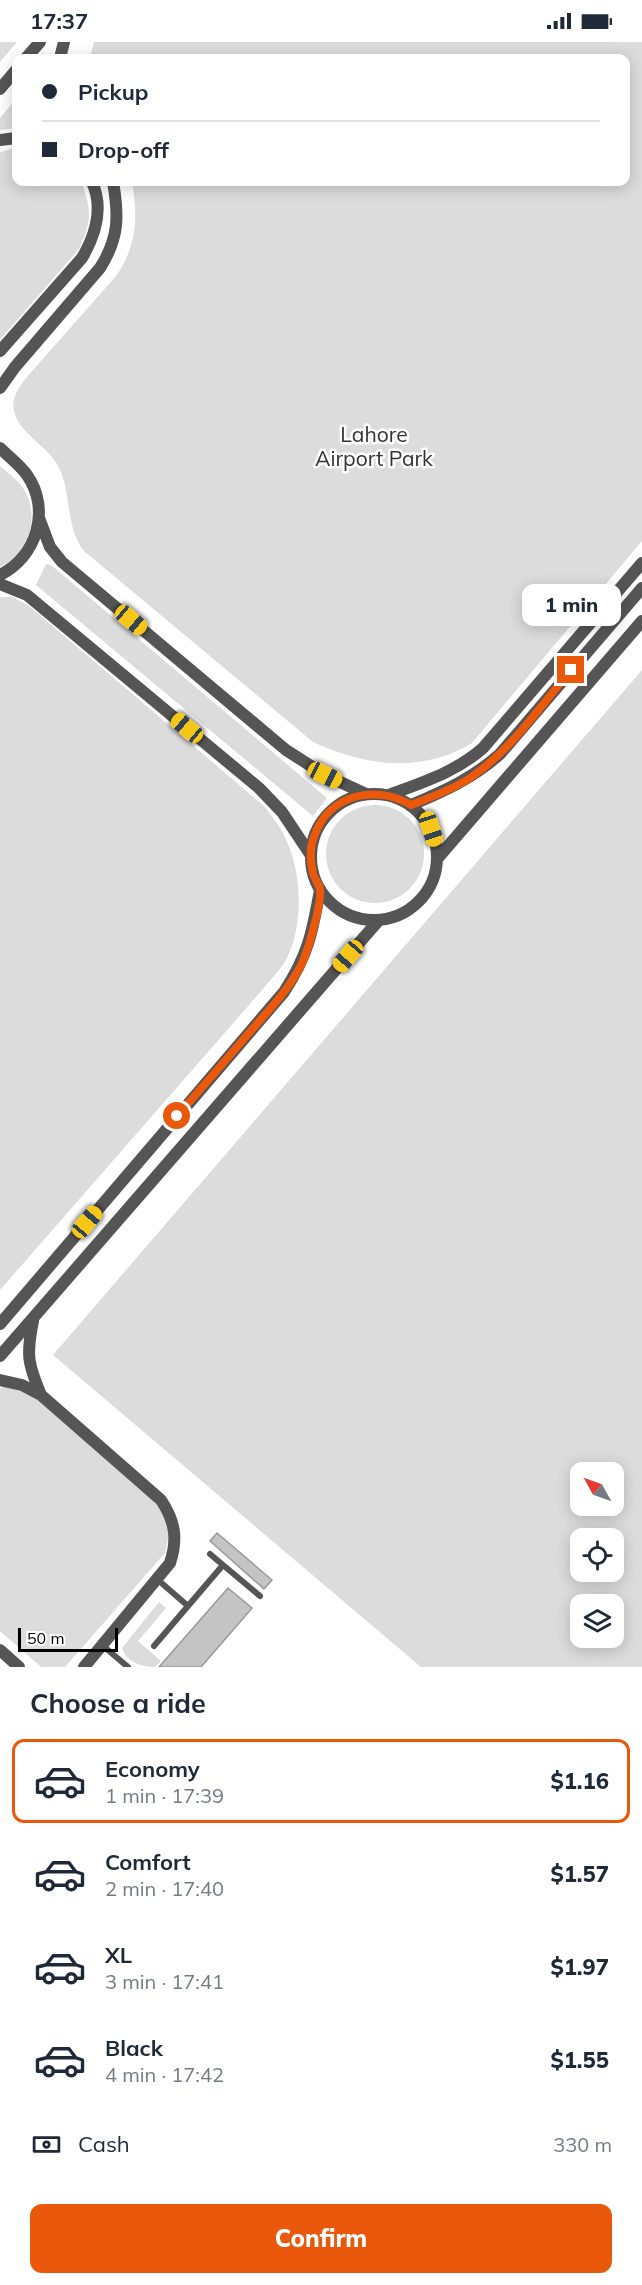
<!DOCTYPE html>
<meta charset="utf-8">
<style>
body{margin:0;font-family:Mulish,sans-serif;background:#f2f2f3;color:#1f2937;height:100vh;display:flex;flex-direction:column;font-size:22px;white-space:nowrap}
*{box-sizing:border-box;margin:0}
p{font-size:20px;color:#747a83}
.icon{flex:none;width:33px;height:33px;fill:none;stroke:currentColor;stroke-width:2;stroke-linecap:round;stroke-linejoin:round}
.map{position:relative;height:1625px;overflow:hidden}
.side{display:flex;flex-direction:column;background:#fff;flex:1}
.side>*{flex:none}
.banner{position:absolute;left:12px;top:12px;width:618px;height:132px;border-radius:12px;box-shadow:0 3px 15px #0003;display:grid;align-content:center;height:132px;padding:0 30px;background:#fff}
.needle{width:39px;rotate:310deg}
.buttons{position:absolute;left:570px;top:1420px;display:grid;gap:12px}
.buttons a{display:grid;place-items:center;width:54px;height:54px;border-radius:12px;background:#fff;box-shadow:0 3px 15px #0003;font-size:30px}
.scale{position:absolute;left:18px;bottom:15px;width:100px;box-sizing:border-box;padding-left:6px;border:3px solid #000;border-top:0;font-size:16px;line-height:21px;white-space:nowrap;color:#000;-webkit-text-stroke:4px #fff;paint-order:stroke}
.end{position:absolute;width:27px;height:27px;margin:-14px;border:8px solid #ea580c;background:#fff;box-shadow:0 0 0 3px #fff}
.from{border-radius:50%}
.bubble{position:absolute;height:42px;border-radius:12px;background:#fff;box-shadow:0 3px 15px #0003;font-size:20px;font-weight:800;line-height:42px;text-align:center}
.car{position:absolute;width:18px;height:36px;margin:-18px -9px;border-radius:8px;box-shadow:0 0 4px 2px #0007;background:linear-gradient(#f5c518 24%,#345 0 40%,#f5c518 0 76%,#345 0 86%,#f5c518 0)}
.banner b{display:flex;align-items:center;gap:21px;height:57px;font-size:22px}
.banner b+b{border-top:2px solid #e0e1e3}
.banner i{width:15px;height:15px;background:#1f2937}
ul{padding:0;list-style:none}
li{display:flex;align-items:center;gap:18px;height:84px;margin:0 12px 9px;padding:0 18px;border:3px solid transparent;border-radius:12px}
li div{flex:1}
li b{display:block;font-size:22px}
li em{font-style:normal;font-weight:800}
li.current{border-color:#ea580c}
li>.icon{width:54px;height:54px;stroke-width:1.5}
h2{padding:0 30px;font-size:27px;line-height:72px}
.pay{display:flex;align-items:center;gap:15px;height:66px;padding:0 30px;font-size:22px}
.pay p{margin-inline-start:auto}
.cta{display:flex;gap:12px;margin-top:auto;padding:12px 30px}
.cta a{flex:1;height:69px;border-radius:12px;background:#ea580c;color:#fff;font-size:24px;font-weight:800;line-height:69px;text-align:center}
.status{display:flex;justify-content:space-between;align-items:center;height:42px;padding:0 30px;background:#fff;direction:ltr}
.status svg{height:16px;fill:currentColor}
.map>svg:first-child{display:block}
.green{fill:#dcdcdc;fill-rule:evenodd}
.building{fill:#c4c4c4;stroke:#999;stroke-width:1.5}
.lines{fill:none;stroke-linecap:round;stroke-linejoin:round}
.service{stroke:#555;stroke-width:6}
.minor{stroke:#555;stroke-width:12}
.tertiary{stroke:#555;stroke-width:12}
.route{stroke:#ea580c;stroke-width:8}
.labels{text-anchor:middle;stroke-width:5;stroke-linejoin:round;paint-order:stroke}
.park-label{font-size:21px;fill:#333;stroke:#fff}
</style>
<div class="status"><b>17:37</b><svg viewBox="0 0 49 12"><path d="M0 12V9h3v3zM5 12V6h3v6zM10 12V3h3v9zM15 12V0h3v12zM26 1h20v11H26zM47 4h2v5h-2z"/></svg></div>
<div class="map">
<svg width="642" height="1625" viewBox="0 0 642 1625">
<rect width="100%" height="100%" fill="#fff"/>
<!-- green -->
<path class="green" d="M0 0H17L0 20Z
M94 0H642V499L472 701C421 732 365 724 313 700L84 509C64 484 73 450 57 422 46 403 19 391 14 369 11 355 19 346 26 336L116 234C137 204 138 175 132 140H626V16H90Z
M16 57V86L0 88V76Z
M16 106V140H81C92 168 92 179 79 207L0 298V110Z
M0 424C7 430 15 436 21 443 42 471 30 511 0 525Z
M46 522 51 523 327 756 313 774 36 543Z
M0 555H13L29 564 264 764C271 773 278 782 283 791 302 827 305 881 286 918 280 928 270 938 263 947L0 1248Z
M642 628V1625H421L53 1313ZM580 1431H614V1464H580ZM580 1497H614V1530H580ZM580 1563H614V1596H580Z
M326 812a49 49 0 1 1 98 0a49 49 0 1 1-98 0Z
M6 1344 30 1348 164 1468 169 1492 165 1511 65 1625H41L0 1589V1346Z
M159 1560 166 1566 138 1599 161 1619 155 1625C142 1625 126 1620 122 1606Z"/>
<!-- building -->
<path class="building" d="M217 1491 272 1538 264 1547 210 1499Z
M228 1546 252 1566 201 1625H159Z"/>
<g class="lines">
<!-- service -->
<path class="service" d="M223 1523 260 1554
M188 1564 223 1523 210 1512
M102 1603 128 1625
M154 1604 188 1564 158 1538"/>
<!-- minor -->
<path class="minor" d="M26 16 40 0
M60 16 64 0
M0 47 16 28
M0 98 16 96
M0 309 82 216C96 192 104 166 92 140
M0 346 15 325 100 226C119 196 119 174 113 140
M33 1279C26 1313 28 1322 41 1353
M0 1282 284 950C308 913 312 892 320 848
M0 1314 379 878
M0 1338 22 1343 41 1353 161 1458C175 1479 178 1497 170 1521L84 1625
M0 1608 19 1625"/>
<!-- tertiary -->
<path class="tertiary" d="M0 406C9 415 20 423 27 433 51 467 37 515 0 533
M39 476 50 505 62 520 286 708 325 733 366 752
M0 542 27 553 259 746 282 770 310 812
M311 815a63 63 0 1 1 126 0a63 63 0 1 1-126 0Z
M389 753C423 740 456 730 483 706L642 521
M411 763C445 749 473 736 500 712L642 546
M437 817 642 579"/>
</g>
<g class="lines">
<!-- route -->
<path class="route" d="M177 1074C201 1047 225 1019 249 991 267 970 286 951 299 927 307 914 322 861 320 847 319 842 314 836 313 831 310 819 310 805 314 795 328 752 376 742 411 763 431 755 452 748 470 736 510 709 540 665 571 628"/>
</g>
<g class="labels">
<!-- park labels -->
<g class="park-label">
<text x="374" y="400">Lahore<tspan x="374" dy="24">Airport Park</tspan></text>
</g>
</g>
</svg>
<div class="buttons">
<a><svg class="needle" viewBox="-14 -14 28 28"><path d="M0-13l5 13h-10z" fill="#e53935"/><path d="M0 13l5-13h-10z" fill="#747a83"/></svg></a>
<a><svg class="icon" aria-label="locate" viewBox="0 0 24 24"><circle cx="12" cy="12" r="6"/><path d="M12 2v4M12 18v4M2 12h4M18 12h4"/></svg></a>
<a><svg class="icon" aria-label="layers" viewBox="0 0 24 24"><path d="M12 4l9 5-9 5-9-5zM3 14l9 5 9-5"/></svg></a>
</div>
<div class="scale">50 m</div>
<i class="end from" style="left:177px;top:1074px"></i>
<i class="end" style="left:571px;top:628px"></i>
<div class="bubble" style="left:522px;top:542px;width:99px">1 min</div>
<i class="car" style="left:131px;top:578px;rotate:130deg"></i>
<i class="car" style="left:187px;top:686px;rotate:310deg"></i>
<i class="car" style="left:325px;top:733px;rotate:116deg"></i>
<i class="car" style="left:431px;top:787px;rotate:162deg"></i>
<i class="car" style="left:348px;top:914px;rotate:221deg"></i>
<i class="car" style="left:87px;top:1180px;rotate:40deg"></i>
<div class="banner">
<b><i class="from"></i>Pickup</b>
<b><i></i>Drop-off</b>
</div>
</div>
<section class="side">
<h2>Choose a ride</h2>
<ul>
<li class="current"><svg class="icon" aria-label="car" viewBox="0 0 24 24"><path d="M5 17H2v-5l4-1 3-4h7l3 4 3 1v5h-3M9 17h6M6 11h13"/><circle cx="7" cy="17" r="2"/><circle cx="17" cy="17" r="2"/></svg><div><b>Economy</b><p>1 min · 17:39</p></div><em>$1.16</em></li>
<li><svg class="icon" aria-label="car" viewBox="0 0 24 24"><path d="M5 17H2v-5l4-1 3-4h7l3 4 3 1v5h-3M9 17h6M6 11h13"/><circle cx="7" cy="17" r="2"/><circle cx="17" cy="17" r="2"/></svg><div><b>Comfort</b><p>2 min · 17:40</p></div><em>$1.57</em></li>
<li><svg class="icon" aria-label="car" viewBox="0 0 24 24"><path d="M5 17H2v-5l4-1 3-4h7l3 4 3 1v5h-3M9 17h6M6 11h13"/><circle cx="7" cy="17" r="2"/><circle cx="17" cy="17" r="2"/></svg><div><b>XL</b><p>3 min · 17:41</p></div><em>$1.97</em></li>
<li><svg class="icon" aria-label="car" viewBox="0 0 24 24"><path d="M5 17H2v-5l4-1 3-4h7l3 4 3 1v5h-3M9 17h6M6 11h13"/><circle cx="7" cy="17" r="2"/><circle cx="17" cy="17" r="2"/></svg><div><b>Black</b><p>4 min · 17:42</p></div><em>$1.55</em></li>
</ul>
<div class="pay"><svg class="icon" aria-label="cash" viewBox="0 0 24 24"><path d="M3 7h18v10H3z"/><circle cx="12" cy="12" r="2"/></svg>Cash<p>330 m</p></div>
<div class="cta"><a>Confirm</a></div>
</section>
